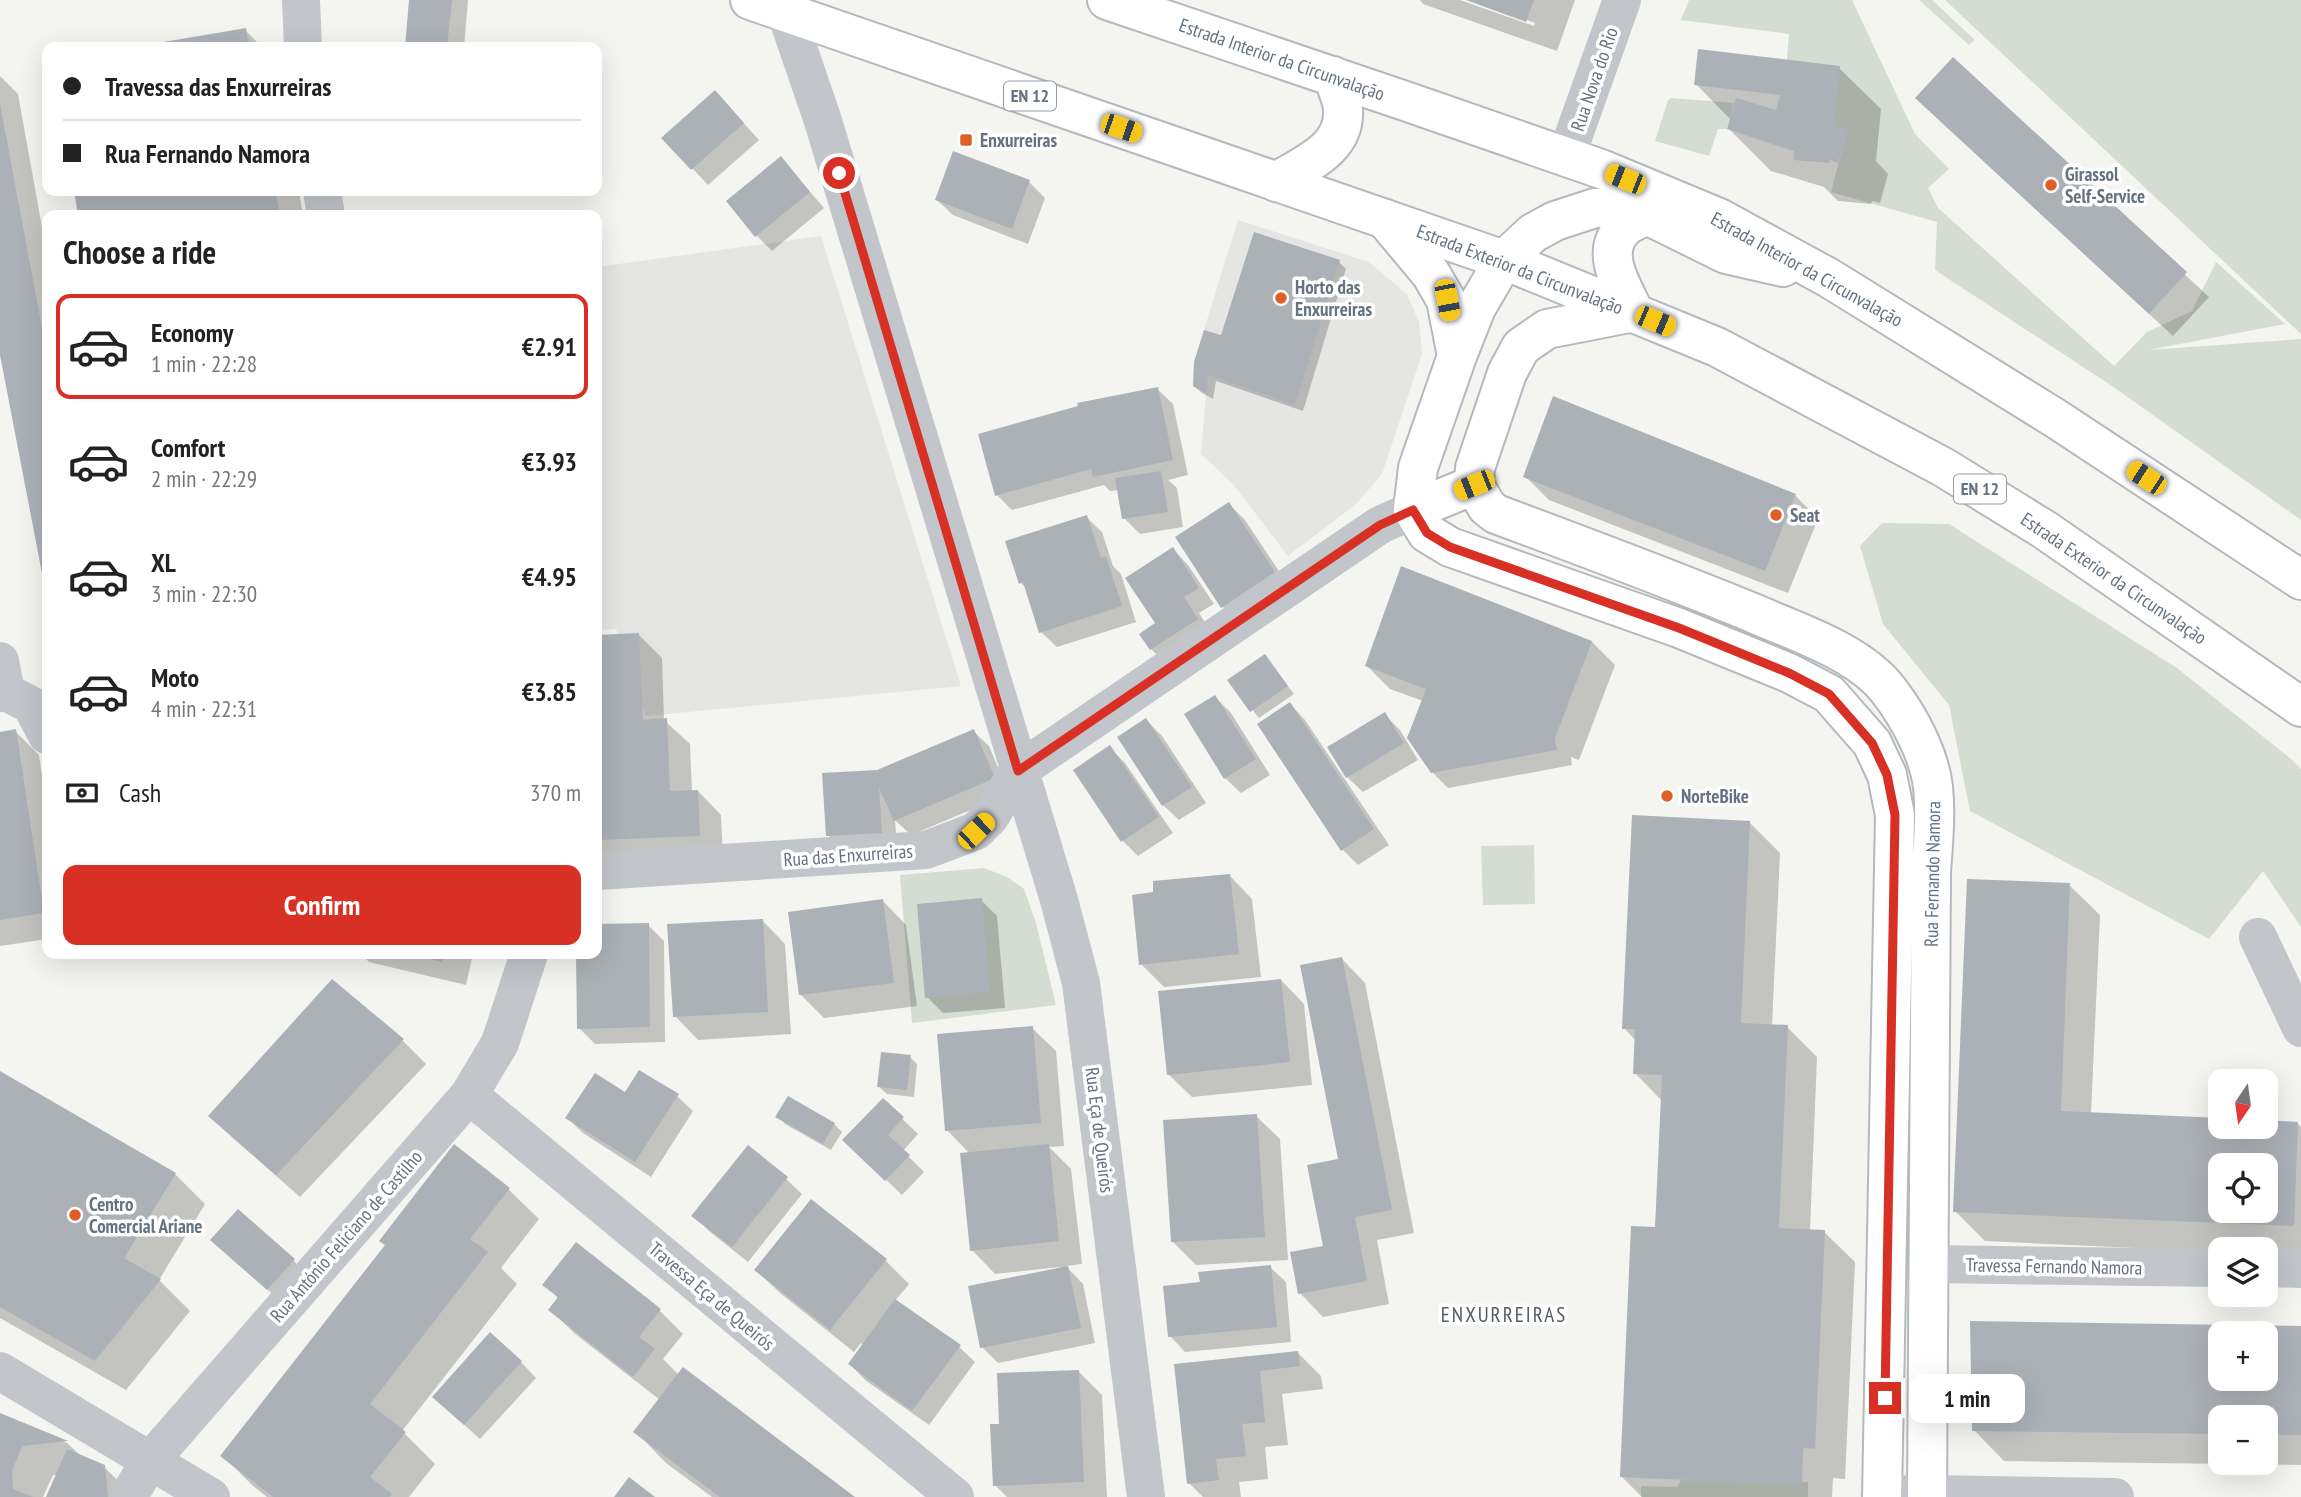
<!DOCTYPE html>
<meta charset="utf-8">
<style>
body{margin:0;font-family:"PT Sans Narrow",sans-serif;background:#f6f6f6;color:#222;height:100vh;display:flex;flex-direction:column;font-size:26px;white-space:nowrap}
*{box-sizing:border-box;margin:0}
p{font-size:23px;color:#767676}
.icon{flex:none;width:38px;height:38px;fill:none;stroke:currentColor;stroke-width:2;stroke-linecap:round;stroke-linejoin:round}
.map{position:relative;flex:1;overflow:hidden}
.side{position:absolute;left:42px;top:210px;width:560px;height:749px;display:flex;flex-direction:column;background:#fff;border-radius:14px;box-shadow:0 7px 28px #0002}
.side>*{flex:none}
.guide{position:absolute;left:42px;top:42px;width:560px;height:154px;border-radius:14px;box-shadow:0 7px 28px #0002;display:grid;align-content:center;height:154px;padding:0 21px;background:#fff}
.needle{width:46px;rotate:193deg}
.buttons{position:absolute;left:2208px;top:1069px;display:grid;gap:14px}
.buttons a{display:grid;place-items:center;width:70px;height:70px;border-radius:14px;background:#fff;box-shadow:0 7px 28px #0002;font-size:35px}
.end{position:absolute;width:32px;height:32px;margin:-16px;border:9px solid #d93025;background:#fff;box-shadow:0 0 0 4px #fff}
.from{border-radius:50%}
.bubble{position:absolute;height:49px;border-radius:14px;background:#fff;box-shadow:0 7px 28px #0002;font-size:23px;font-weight:700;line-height:49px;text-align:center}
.car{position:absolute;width:21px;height:42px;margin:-21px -10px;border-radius:9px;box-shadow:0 0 5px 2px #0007;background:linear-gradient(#f5c518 24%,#345 0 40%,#f5c518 0 76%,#345 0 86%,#f5c518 0)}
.guide b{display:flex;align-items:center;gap:24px;height:66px;font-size:26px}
.guide b+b{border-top:2px solid #e0e0e0}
.guide i{width:18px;height:18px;background:#222}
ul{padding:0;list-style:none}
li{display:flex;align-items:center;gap:21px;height:105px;margin:0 14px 10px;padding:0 7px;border:4px solid transparent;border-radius:14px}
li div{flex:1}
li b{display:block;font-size:26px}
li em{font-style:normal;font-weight:700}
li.selected{border-color:#d93025}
li>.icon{width:63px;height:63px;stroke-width:1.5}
h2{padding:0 21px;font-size:32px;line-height:84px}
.pay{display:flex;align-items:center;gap:18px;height:77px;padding:0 21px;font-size:26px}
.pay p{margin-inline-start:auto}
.button{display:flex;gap:14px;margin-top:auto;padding:14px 21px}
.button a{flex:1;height:80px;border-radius:14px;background:#d93025;color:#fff;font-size:28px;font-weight:700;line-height:80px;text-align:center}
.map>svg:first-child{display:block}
.built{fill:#e5e6e4}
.green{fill:#d5dcd2}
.shadow{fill:#0003;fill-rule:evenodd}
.building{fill:#abb1b7;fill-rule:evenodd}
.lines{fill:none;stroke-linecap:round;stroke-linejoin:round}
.secondary-casing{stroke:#b4b9be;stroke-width:42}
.primary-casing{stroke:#b5b9bd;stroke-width:42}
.street{stroke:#c2c5c9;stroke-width:38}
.secondary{stroke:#fff;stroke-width:38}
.primary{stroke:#fff;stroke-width:38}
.route{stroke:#d93025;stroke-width:9}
.poi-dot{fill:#e15e25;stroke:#fff;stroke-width:2.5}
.labels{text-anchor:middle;stroke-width:7;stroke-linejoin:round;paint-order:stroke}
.shield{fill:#fff;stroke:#929ca8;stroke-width:2}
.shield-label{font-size:18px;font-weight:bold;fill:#647282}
.street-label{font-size:19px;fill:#647282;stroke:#fff}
.poi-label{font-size:19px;font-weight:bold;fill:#647282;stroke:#fff;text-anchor:start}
.neighbourhood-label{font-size:21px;letter-spacing:2px;fill:#525c67;stroke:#fff}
</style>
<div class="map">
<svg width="2301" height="1497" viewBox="0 0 2301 1497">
<rect width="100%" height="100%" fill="#f4f5f1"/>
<!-- built -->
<path class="built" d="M1238 220 1369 262 1407 294 1419 322 1422 354 1382 474 1355 505 1288 556 1233 484 1201 454 1206 394 1193 386 1194 362Z
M821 236 961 686 646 716 616 629 597 630V267Z"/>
<!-- green -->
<path class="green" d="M1689 0H1852L1915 134 1949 169 1928 188 1938 208 2114 366 2147 332 2192 311 2216 262 2285 324 2148 350 2301 339V520L2112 386 1935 270 1937 222 1831 192 1847 131 1834 126 1787 60 1789 34 1681 20Z
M1919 0H1932L1975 40 1969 45Z
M1945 0H2301V334Z
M1671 98 1734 103 1727 129H1718L1709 156 1655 141 1668 100Z
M1882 523 1949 524 2177 668 2291 759 2301 769V927L2263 871 2209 939 1970 811 1949 705 1883 624 1860 546Z
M1534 845 1535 904 1483 905 1481 846Z
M984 868 1007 877 1024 889 1036 923 1056 1005 912 1023 900 875Z
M1681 1480 1808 1482V1497H1641V1486L1677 1487Z"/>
<!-- shadow -->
<path class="shadow" d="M411 0H468L464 47H407Z
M1420 0H1460L1534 26 1535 23 1470 0H1575L1557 51 1423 4Z
M245 30 262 47H142Z
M1953 59 2209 297 2173 336 1940 121Z
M1839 68 1881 109 1876 161 1888 174 1880 203 1872 201 1871 204 1838 201 1824 187 1771 171 1729 129 1731 120 1696 84Z
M0 76 18 94 47 255V592L0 345Z
M730 108 759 140 708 185 664 138Z
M781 158 824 208 772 251 756 235Z
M1029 182 1045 198 1028 244 953 215 937 200Z
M75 191H299L303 215H80Z
M1339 262 1346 269 1303 411 1216 381 1213 399 1202 393 1194 386 1222 337Z
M1157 389 1173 404 1188 475 1168 480 1177 488 1183 527 1140 534 1124 518 1119 490 1110 491 1104 485 1012 510 997 495Z
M1525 476 1795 495 1818 519 1788 593 1549 500Z
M1229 504 1245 520 1290 588 1238 622 1223 607Z
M1086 517 1102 532 1113 566 1121 574 1136 622 1057 647 1041 632 1027 589 1021 583Z
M1173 549 1188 565 1214 604 1199 613 1213 635 1167 665 1151 649Z
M639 635 662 658 664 720 690 744 692 792 698 791 721 815 723 859 610 864 597 850V636Z
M1592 642 1615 665 1579 760 1571 757 1572 765 1448 788 1432 772 1423 701 1390 689 1367 666Z
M1265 656 1294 694 1259 718 1230 681Z
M1215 697 1231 713 1270 775 1241 793 1225 778Z
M1290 704 1305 720 1389 845 1358 865 1343 850Z
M1385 715 1400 730 1418 760 1363 792 1347 777Z
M1146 720 1162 736 1206 803 1179 820 1163 805Z
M15 731 39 755 47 812V939L0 946V733Z
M973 731 989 746 1009 794 911 835 895 820 897 848 843 851 828 835 878 772Z
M1109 747 1125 763 1173 833 1138 856 1123 841Z
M1749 822 1780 853 1772 1026 1787 1027 1817 1057 1810 1231 1824 1232 1855 1262 1845 1479 1833 1478 1832 1497H1642L1621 1476 1657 1229 1662 1101 1635 1073 1636 1041 1624 1028Z
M1229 875 1252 899 1261 977 1164 987 1141 964Z
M2069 885 2100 915 2091 1114 2221 1127H2266L2297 1123 2301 1127V1255L2266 1250H2221V1252L1985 1241 1955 1211ZM2221 1166H2266V1211H2221Z
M981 900 997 916 1005 1008 943 1013 927 997Z
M883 901 906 925 917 1006 824 1018 800 994Z
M762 920 785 944 791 1034 698 1040 675 1016Z
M648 925 664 941 665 1042 595 1044 579 1028 578 954H597V926Z
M361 954H473L466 985 369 962Z
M1342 959 1365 983 1414 1233 1377 1240 1389 1304 1323 1317 1300 1293 1325 1247 1340 1161Z
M1281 980 1304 1004 1312 1085 1192 1097 1168 1074Z
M332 982 403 1041 426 1064 300 1197 234 1139 210 1116Z
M1032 1028 1056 1051 1064 1146 1049 1147 1071 1169 1082 1264 1066 1266 1083 1284 1095 1343 998 1363 982 1347 1060 1269V1267L995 1274 972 1250 970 1154 947 1130Z
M910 1057 917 1064 914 1097 887 1094 879 1087Z
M0 1073 175 1174 205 1204 159 1280 190 1311 126 1390 0 1318Z
M625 1094 677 1096 693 1111 651 1177 583 1133 567 1118Z
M883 1100 918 1134 903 1151 924 1172 902 1195 860 1155Z
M778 1116 834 1124 842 1132 831 1150 785 1124Z
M1256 1116 1280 1139 1288 1260 1196 1265 1173 1242Z
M786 1179 802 1194 748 1262 709 1231 694 1215Z
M508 1189 539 1219 501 1268 517 1284 402 1431 435 1464 409 1497H267L253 1486 223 1456Z
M228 1255 293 1260 309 1276 284 1304Z
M886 1261 909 1284 895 1301 959 1347 975 1362 929 1425 865 1380 850 1364 864 1345 861 1343 854 1352 780 1293 756 1270Z
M1270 1267 1286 1282 1291 1342 1185 1352 1170 1336Z
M545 1285 660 1311 683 1334 663 1359 679 1375 853 1497H712L666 1463 636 1432 660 1400 574 1333 551 1310 559 1299Z
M1972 1322 2301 1328V1465L2004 1461 1974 1430ZM2221 1334H2266V1379H2221ZM2221 1418H2266V1463H2221Z
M1298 1353 1321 1376 1323 1389 1282 1394 1288 1445 1265 1447 1268 1479 1239 1482 1241 1497H1203L1189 1483 1176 1365Z
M521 1362 536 1378 480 1439 450 1412Z
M1079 1372 1102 1395 1107 1497H1007L995 1485Z
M0 1415 67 1443 82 1457 104 1467 135 1497H48L58 1475H53L43 1497H0Z"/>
<!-- building -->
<path class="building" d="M409 0H452L447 47H405Z
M1466 0H1534L1526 22Z
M246 28 249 47H140V46Z
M1698 49 1840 66 1834 126 1848 130 1838 163 1830 160 1829 163 1794 160V151L1727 129 1736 98 1776 110 1780 95 1694 85Z
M1953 57 2187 272 2149 314 1915 98Z
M715 90 744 123 691 170 661 138Z
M0 104 47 354 46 594 0 355Z
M953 151 1030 180 1012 229 935 200Z
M781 156 810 192 755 237 726 201Z
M74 191H275L280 215H78Z
M1254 232 1340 260 1295 405 1208 375 1206 394 1193 386 1194 362 1204 330 1221 335Z
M1158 387 1173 460 1093 477 1091 469 995 496 978 434 1078 406 1077 403Z
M1553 396 1796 494 1765 571 1523 477Z
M1161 471 1168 512 1122 519 1115 478Z
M1229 502 1275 572 1221 608 1175 537Z
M1087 515 1101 558 1106 556 1122 606 1039 633 1023 582 1019 584 1005 541Z
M1173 547 1199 588 1184 597 1198 619 1150 650 1139 634 1155 623 1125 578Z
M1401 566 1592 641 1555 738 1557 750 1431 773 1407 738 1426 689 1365 666Z
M639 633 643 720 667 718 670 791 698 790 700 836 597 840V635Z
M1265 654 1288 686 1250 712 1227 680Z
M1215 695 1256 759 1224 779 1184 714Z
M1290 702 1374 829 1341 851 1257 724Z
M1385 712 1404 743 1346 778 1327 747Z
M1146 718 1192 787 1162 806 1117 737Z
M16 729 44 913 0 920V732Z
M974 729 995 778 894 821 879 788 882 833 826 836 822 773 877 770Z
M1110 745 1159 817 1121 842 1073 770Z
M1632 815 1750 821 1741 1023 1788 1025 1779 1228 1825 1230 1815 1449 1803 1448 1802 1485 1620 1477 1631 1226 1655 1227 1662 1075 1633 1074 1635 1029H1622Z
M1230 874 1239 954 1139 965 1132 895 1153 892V881Z
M1967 879 2070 883 2061 1111 2221 1118V1127H2266V1120L2298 1122 2294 1226 1953 1212ZM2221 1166H2266V1211H2221Z
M982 898 990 992 925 998 917 904Z
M883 899 894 983 799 995 788 912Z
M763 919 768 1012 673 1017 667 924Z
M649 923 650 1027 577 1029 576 954H597V924Z
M411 954H444L442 962Z
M1342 957 1392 1210 1355 1217 1367 1281 1298 1294 1290 1252 1323 1246 1307 1165 1338 1159 1300 965Z
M332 979 404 1039 276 1175 208 1116Z
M1281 979 1290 1062 1167 1075 1158 991Z
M1033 1026 1041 1123 945 1131 937 1034Z
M881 1052 911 1055 907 1090 877 1087Z
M639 1070 679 1094 635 1162 565 1118 595 1073 625 1092Z
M0 1071 176 1173 124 1258 161 1279 95 1361 0 1307Z
M788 1096 835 1123 823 1144 775 1117Z
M883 1098 904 1117 888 1135 910 1155 885 1181 842 1140Z
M1257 1114 1265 1237 1171 1242 1163 1120Z
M454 1144 510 1188 470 1239 488 1252 370 1404 406 1432 370 1477 392 1494 389 1497H273L220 1456 385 1245 379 1241Z
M1049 1144 1059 1241 970 1251 960 1153Z
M748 1145 788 1177 732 1247 691 1216Z
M811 1199 887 1259 830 1330 754 1270Z
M238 1209 295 1259 267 1290 210 1240Z
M576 1242 661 1309 639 1337 655 1349 633 1377 548 1310 558 1297 542 1285Z
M1271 1265 1277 1327 1168 1337 1163 1286 1200 1282 1198 1272Z
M1068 1266 1081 1328 980 1348 968 1286Z
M895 1299 961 1345 912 1411 848 1364Z
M1970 1321 2301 1326V1435H2266V1418H2221V1434L1972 1431ZM2221 1334H2266V1379H2221Z
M490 1332 522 1361 464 1425 432 1397Z
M1298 1351 1300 1366 1260 1371 1265 1422 1242 1424 1246 1456 1216 1459 1219 1480 1187 1484 1174 1364Z
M683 1367 855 1497H720L633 1432Z
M1079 1370 1084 1482 993 1486 990 1424H999L997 1373Z
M0 1413 68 1441 22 1446 12 1471 13 1489 33 1497H0Z
M67 1449 105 1465 108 1497H46Z
M629 1477 655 1497H614Z"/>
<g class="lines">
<!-- secondary casing -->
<g class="secondary-casing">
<path id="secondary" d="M1385 219 1431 274 1446 300 1457 356
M1474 485 1487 507 1496 514C1582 546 1668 578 1753 613 1796 632 1860 652 1889 691 1909 717 1929 754 1933 787 1936 815 1933 844 1931 872L1927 1497
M1474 485 1475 468 1507 373 1521 347 1547 329 1634 312
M1413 510 1427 533 1450 547 1679 628 1789 673 1829 694 1872 743 1887 775 1895 815 1882 1497
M1413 510 1418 468 1457 356 1476 308 1504 260
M1413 510 1474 485"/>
</g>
<!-- primary casing -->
<g class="primary-casing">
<path id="primary" d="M750 0 1504 260 1717 347 1943 467 2045 530 2301 707
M1107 0 1408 102 1601 169 1719 218 1829 278 2055 418 2301 580
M1276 182C1305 164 1346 149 1343 109 1342 98 1336 86 1333 76
M1504 260 1533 233 1555 221 1595 208 1619 207 1647 215 1726 254 1783 267
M1634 312C1623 288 1599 253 1623 229 1628 223 1640 219 1647 215"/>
</g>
<!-- street -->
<path class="street" d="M301 0 303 47
M785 10 823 121 1059 900 1081 983 1146 1497
M1566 157 1622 0
M322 191 326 215
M0 661 6 692
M0 693 6 692 31 705 47 735
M597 871 926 850 976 831 990 817 1018 771 1380 525 1413 510
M2258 937 2301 1028
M469 1095 955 1497
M1928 1264 2221 1268
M2266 1268 2301 1269
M0 1371 211 1497
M1882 1495 1927 1494 2115 1497
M128 1497 150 1461 469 1095 500 1043 529 954"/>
<!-- secondary -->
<use href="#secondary" class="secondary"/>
<!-- primary -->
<use href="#primary" class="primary"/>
</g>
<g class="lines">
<!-- route -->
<path class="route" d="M839 173 1018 771 1380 525 1413 510 1427 533 1450 547 1679 628 1789 673 1829 694 1872 743 1887 775 1895 815 1885 1398"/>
</g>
<!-- markers -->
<g class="poi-dot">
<rect x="959" y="133" width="14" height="14" rx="3.5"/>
<circle cx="2051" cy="185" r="7"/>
<circle cx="1281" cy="298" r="7"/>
<circle cx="1776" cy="515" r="7"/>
<circle cx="1667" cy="796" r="7"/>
<circle cx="75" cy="1215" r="7"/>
</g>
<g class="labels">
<!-- shield labels -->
<g class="shield">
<rect x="1004" y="81.5" width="52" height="29" rx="5"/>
<rect x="1954" y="474.5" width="52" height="29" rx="5"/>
</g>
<g class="shield-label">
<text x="1030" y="102">EN 12</text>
<text x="1980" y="495">EN 12</text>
</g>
<!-- street labels -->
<g class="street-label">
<text transform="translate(1282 59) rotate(19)" y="7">Estrada Interior da Circunvalação</text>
<text transform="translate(1594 79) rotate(-71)" y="7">Rua Nova do Rio</text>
<text transform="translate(1520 269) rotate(21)" y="7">Estrada Exterior da Circunvalação</text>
<text transform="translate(1807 269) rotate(29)" y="7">Estrada Interior da Circunvalação</text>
<text transform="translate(2114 578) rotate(34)" y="7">Estrada Exterior da Circunvalação</text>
<text transform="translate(848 855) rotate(-4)" y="7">Rua das Enxurreiras</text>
<text transform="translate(1932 874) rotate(-89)" y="7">Rua Fernando Namora</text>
<text transform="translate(1100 1130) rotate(83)" y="7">Rua Eça de Queirós</text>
<text transform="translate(346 1236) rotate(-49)" y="7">Rua António Feliciano de Castilho</text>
<text transform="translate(2054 1266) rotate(1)" y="7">Travessa Fernando Namora</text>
<text transform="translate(712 1296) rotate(40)" y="7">Travessa Eça de Queirós</text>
</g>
<!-- poi labels -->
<g class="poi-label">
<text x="980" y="147">Enxurreiras</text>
<text x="2065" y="181">Girassol<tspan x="2065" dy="22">Self-Service</tspan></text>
<text x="1295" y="294">Horto das<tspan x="1295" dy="22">Enxurreiras</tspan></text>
<text x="1790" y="522">Seat</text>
<text x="1681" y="803">NorteBike</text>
<text x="89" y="1211">Centro<tspan x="89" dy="22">Comercial Ariane</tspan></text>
</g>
<!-- neighbourhood labels -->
<g class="neighbourhood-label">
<text x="1504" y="1322">ENXURREIRAS</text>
</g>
</g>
</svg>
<div class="buttons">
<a><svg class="needle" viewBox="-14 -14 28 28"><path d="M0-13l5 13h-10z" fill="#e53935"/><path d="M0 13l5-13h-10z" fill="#767676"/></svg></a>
<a><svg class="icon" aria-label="locate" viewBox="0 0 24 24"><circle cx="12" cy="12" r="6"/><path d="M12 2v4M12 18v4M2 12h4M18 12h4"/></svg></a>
<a><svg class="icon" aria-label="layers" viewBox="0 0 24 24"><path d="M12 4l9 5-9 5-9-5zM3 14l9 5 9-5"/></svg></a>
<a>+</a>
<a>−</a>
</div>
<i class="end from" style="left:839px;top:173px"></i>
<i class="end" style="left:1885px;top:1398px"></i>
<div class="bubble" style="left:1909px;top:1374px;width:116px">1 min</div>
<i class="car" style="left:1121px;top:128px;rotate:109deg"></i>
<i class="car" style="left:1625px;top:179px;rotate:292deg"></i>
<i class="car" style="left:1447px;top:300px;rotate:169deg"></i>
<i class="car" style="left:1655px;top:321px;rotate:113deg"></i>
<i class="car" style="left:2146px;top:478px;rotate:303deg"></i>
<i class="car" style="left:1474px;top:485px;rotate:248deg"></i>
<i class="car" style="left:976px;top:831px;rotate:46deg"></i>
<div class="guide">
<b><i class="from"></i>Travessa das Enxurreiras</b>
<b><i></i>Rua Fernando Namora</b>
</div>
<section class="side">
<h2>Choose a ride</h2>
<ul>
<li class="selected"><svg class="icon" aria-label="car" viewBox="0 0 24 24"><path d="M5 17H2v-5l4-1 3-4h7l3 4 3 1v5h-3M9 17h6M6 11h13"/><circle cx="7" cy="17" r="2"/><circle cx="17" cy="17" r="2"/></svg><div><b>Economy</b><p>1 min · 22:28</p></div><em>€2.91</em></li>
<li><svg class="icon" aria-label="car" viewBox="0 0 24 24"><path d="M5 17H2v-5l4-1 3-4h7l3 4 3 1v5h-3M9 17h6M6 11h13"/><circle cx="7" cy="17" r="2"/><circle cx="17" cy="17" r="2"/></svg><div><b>Comfort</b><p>2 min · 22:29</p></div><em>€3.93</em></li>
<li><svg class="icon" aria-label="car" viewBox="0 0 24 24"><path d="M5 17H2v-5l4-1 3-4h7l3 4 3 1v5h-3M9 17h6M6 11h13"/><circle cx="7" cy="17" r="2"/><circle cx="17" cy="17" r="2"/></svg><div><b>XL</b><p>3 min · 22:30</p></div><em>€4.95</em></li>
<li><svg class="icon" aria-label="car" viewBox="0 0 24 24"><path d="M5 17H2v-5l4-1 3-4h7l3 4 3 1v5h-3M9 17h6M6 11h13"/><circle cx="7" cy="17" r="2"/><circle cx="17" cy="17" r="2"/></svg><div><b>Moto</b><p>4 min · 22:31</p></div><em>€3.85</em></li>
</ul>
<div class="pay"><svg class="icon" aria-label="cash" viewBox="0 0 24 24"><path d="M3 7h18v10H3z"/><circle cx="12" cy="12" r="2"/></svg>Cash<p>370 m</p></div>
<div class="button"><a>Confirm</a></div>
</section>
</div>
